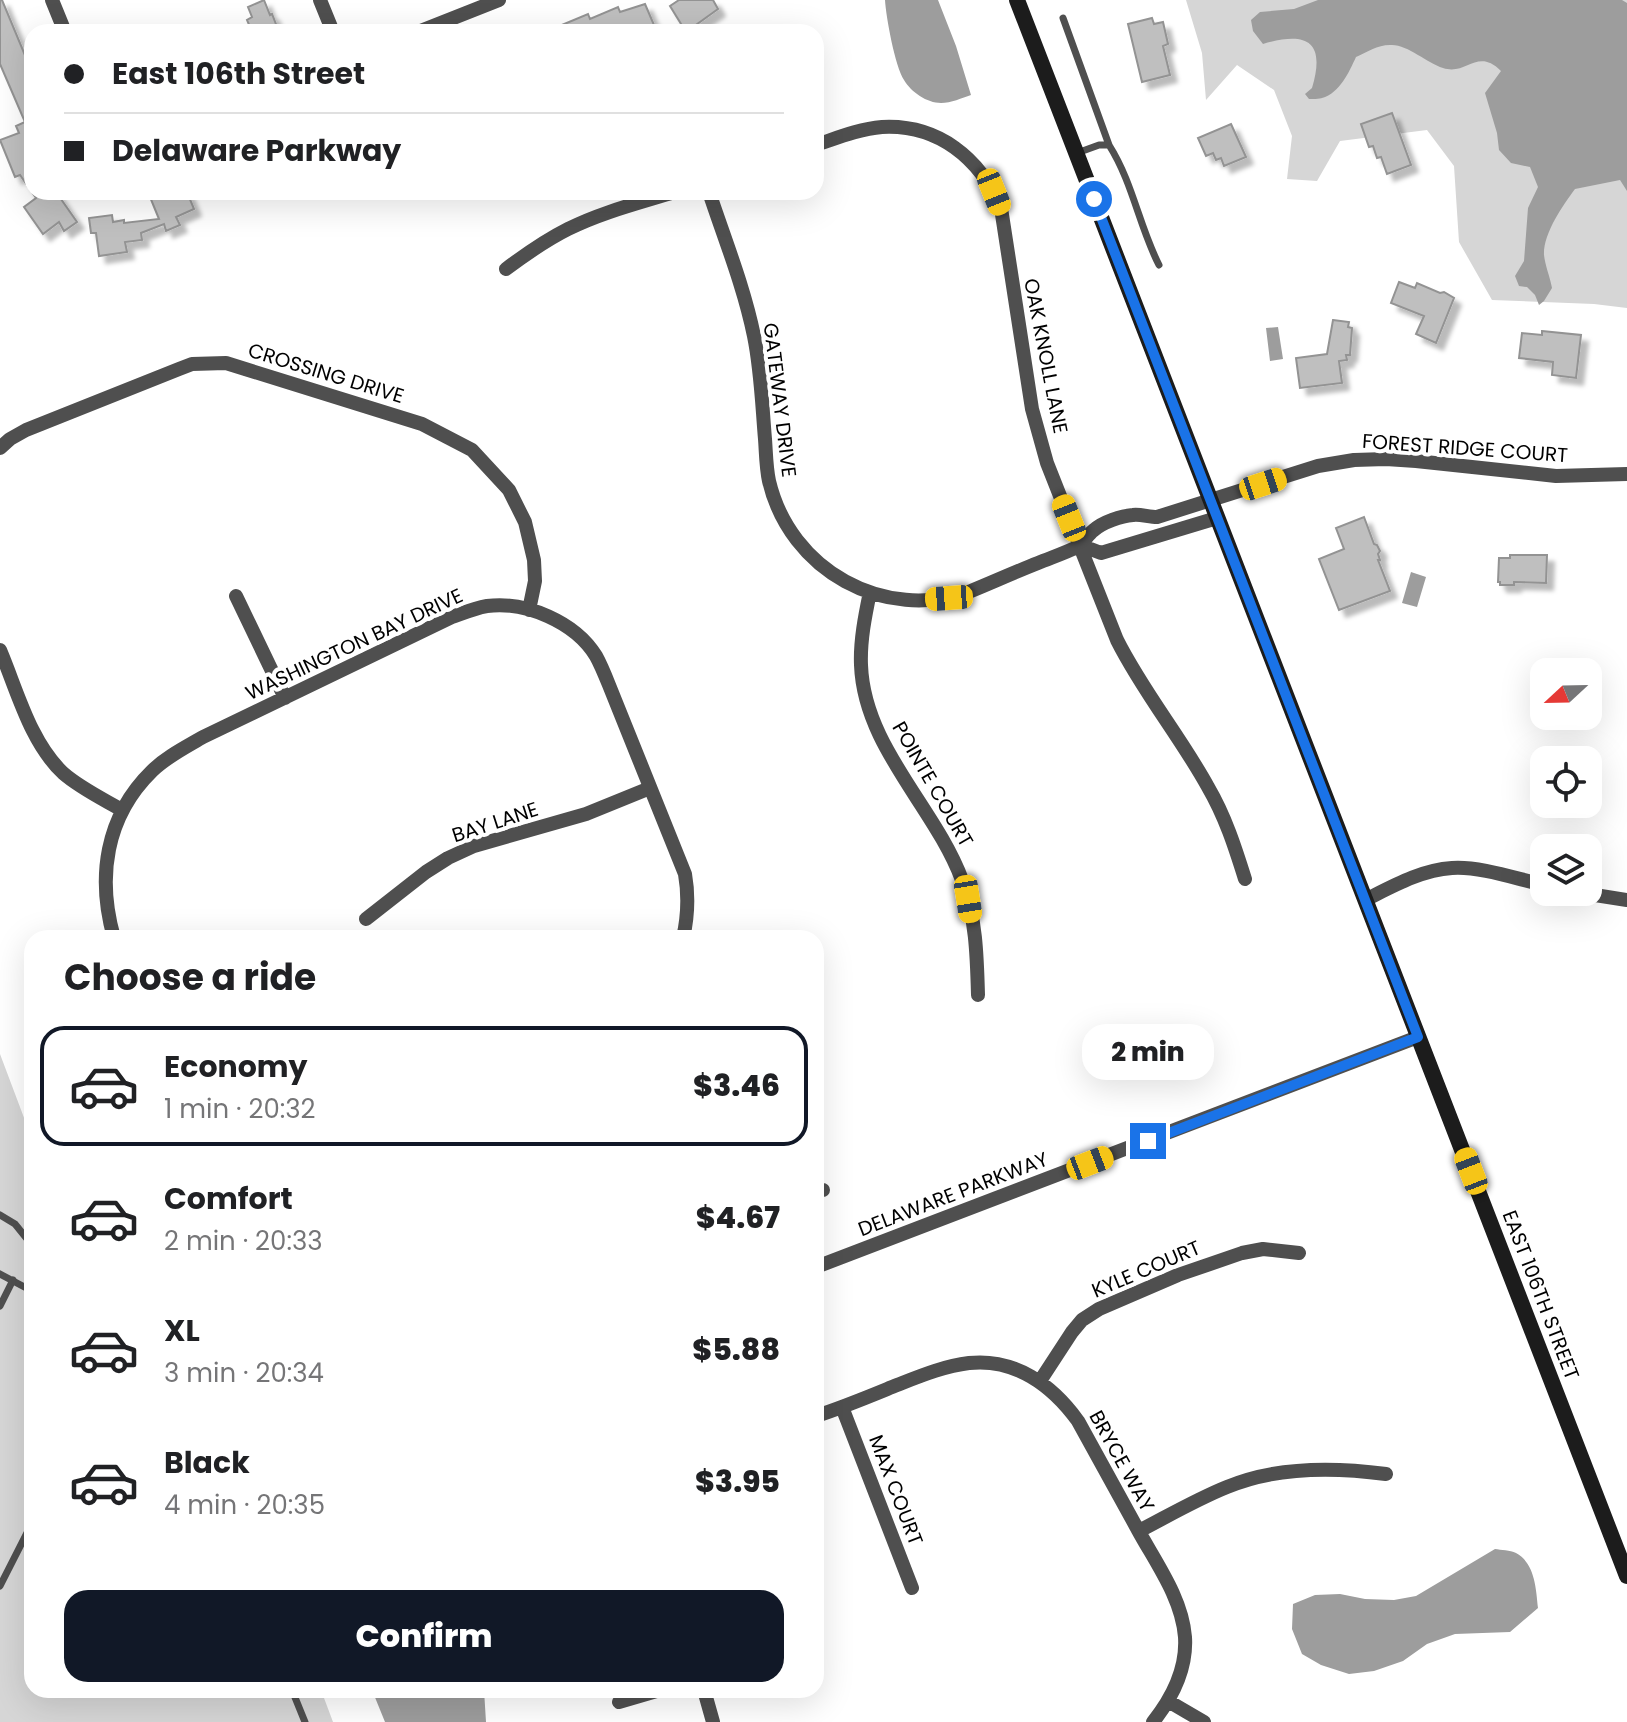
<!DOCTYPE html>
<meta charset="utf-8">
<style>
body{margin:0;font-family:Poppins,sans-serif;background:#f6f6f6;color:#202124;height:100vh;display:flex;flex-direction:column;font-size:30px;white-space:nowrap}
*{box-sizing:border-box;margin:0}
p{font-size:26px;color:#757577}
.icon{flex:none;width:44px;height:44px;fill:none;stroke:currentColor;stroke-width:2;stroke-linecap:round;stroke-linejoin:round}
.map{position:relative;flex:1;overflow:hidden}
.side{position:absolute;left:24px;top:930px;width:800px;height:768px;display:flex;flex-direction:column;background:#fff;border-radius:24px;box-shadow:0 8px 32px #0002}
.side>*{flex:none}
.hud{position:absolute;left:24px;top:24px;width:800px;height:176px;border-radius:24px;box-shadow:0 8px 32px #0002;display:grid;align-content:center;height:176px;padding:0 40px;background:#fff}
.needle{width:52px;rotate:248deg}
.fabs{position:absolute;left:1530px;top:658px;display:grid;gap:16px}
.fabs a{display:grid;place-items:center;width:72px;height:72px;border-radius:16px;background:#fff;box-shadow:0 8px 32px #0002;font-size:40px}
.end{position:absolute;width:36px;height:36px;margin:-18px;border:10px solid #1a73e8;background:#fff;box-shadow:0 0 0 4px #fff}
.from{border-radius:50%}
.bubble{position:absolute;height:56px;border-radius:24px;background:#fff;box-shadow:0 8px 32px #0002;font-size:26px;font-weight:800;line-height:56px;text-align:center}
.car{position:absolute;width:24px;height:48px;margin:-24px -12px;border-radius:10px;box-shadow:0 0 6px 2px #0007;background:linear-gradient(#f5c518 24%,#345 0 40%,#f5c518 0 76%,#345 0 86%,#f5c518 0)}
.hud b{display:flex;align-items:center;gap:28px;height:76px;font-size:30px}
.hud b+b{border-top:2px solid #e0e0e0}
.hud i{width:20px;height:20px;background:#202124}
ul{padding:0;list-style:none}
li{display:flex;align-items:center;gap:24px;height:120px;margin:0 16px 12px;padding:0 24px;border:4px solid transparent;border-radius:24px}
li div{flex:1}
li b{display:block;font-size:30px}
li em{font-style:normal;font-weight:800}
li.active{border-color:#111827}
li>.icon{width:72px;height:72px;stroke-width:1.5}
h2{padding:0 40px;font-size:36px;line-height:96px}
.action{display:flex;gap:16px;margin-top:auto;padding:16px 40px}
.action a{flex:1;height:92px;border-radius:24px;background:#111827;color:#fff;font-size:32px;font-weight:800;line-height:92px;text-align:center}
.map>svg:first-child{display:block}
.green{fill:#d6d6d6}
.water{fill:#9d9d9d}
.building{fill:#bfbfbf;stroke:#939393;stroke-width:2;filter:url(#shadow)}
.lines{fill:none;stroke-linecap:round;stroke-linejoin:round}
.lane{stroke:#4f4f4f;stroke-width:7}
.street{stroke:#4f4f4f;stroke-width:14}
.secondary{stroke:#1c1c1c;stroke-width:16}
.route{stroke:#1a73e8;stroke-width:10}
.labels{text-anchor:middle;stroke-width:8;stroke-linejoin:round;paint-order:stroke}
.street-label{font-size:20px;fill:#000;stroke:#fff}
</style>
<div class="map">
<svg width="1627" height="1722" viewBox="0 0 1627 1722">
<defs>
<filter id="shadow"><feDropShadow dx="7" dy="7" stdDeviation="2" flood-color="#0004"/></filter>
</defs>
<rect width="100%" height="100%" fill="#fff"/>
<!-- green -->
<path class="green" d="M1186 0H1627V308L1594 304 1492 300 1459 242 1454 166 1427 130 1340 141 1317 181 1287 179 1292 136 1274 90 1237 65 1206 100 1202 53Z
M0 1054 32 1139V1690H321L333 1722H0Z"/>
<!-- water -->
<path class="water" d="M885 0H938L956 46 971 95C962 98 951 103 941 103 927 103 911 92 904 80 895 66 886 17 885 0Z
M1318 0H1622L1627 3V191L1620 180 1575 189C1563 205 1543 234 1544 255 1545 265 1550 277 1552 288L1544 301 1539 305 1535 295 1527 287 1519 286 1515 276 1524 261 1528 208 1538 187 1530 167 1511 163 1499 150 1497 133 1485 93 1501 71C1477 47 1467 76 1443 68 1427 63 1408 45 1392 45 1379 44 1367 52 1356 57 1349 72 1340 93 1322 98 1321 99 1310 99 1309 99L1305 94 1312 88C1326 41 1307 31 1263 44L1253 31 1251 20 1260 12 1294 9Z
M1278 327 1283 359 1270 361 1266 328Z
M1411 572 1426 577 1417 607 1402 603Z
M1495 1549C1501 1550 1510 1550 1516 1553 1535 1563 1536 1589 1538 1608L1510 1632 1455 1634 1427 1644 1403 1661 1374 1671 1349 1674 1321 1665 1302 1654 1292 1629 1293 1604 1315 1595 1340 1594 1365 1599 1394 1600 1416 1596Z
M372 1690H484L486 1722H385Z"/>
<!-- building -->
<path class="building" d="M0 0H2L32 72V192H56L77 222 64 231 59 222 43 234 24 207 36 198 20 175 15 177 0 140 19 133 16 126 25 122 0 64Z
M264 0 270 15 272 14 279 32H252L247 20 252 17 248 7Z
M679 0H713L718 9 686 32 670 6Z
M645 4 657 32H545L588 14 590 19 618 7 620 12Z
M1152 18 1154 24 1163 22 1168 44 1163 46 1170 75 1142 82 1128 24Z
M1392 113 1411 165 1387 174 1381 157 1377 158 1373 146 1369 147 1361 124Z
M1231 124 1246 157 1224 166 1221 158 1216 160 1213 153 1206 156 1198 138Z
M162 192H187L194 209 176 217 180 225 166 231 164 224 141 233 142 240 125 242 127 252 99 256 96 233H91L89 218 112 215 113 222 124 220V223L159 219 150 197Z
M1399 282 1415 288 1417 283 1440 293 1444 292 1454 298 1436 343 1416 334 1424 316 1391 303Z
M1333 320 1349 322 1348 327 1352 328 1350 355H1346L1347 360 1339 361 1342 383 1300 388 1296 358 1327 354Z
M1542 331 1581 335 1576 378 1552 375 1553 362 1519 358 1522 333 1542 335Z
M1364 517 1374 544 1377 545 1380 551 1378 554 1380 560H1378L1390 591 1339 610 1319 559 1344 549 1336 528Z
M1510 555H1547L1546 583 1514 582V585H1500V582H1498L1499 558H1510Z"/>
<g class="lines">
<!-- lane -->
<path class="lane" d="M1063 18 1109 145
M1077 153 1099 145H1109C1133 183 1139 226 1159 265
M0 1215 15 1224 32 1245
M0 1274 32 1291
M0 1306 13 1280
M0 1586 32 1523
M292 1690 305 1722"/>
<!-- street -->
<path class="street" d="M52 0 65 32
M320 0 333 32
M418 32 499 0
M816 145C837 138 859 129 882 127 938 124 980 158 1001 208L1032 409 1047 463 1117 640C1143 692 1180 736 1208 787 1225 816 1235 847 1245 879
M709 192C725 240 744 287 754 336 761 370 762 404 765 439 766 452 766 467 769 481 790 570 884 623 971 591 993 582 1015 572 1038 563 1050 558 1065 553 1077 547 1084 543 1087 535 1094 530 1103 522 1121 516 1133 515 1140 514 1149 517 1157 517L1318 466 1354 460 1386 459 1416 461 1556 476 1627 474
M506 269C526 254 546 240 568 229 602 212 639 203 674 192
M0 448 10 439 26 430 179 369 192 364 226 363 422 424 472 450 509 490 525 522 534 560 535 581 529 610
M1080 545 1101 553 1217 518
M870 592C865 616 860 641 861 665 864 747 935 807 962 880 976 916 977 957 978 995
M236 596 285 698
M0 650C17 690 30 742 63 773 80 788 103 799 122 810
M1576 892 1627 900
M1365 900C1393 886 1421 870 1452 868 1480 866 1517 879 1544 885
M366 919 426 872 448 858 474 846 586 814 650 788
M114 938C97 878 105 817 152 771 166 757 186 747 203 737L452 617C463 613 475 608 487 606 526 601 575 622 596 656 601 665 605 675 609 685L685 874C689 897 688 916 683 938
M816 1190H823
M816 1267 1418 1037
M1040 1381 1072 1332 1082 1320 1099 1309 1178 1275 1242 1253 1263 1249 1299 1253
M842 1407 912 1588
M816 1416C844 1407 870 1396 897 1385 920 1376 944 1366 969 1363 1015 1358 1052 1385 1078 1421 1098 1457 1118 1493 1138 1530 1156 1563 1182 1598 1185 1637 1187 1668 1172 1698 1153 1722
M1139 1531C1168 1516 1197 1499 1227 1487 1277 1466 1334 1467 1386 1474
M704 1690 713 1722
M1168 1701 1204 1722
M619 1702 660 1690"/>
<!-- secondary -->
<path class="secondary" d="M1017 0 1627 1576"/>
</g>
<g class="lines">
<!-- route -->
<path class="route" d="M1094 199 1418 1037 1148 1141"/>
</g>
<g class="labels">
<!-- street labels -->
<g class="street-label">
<text transform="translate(1046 356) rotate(79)" y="7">OAK KNOLL LANE</text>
<text transform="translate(326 373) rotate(17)" y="7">CROSSING DRIVE</text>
<text transform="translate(780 400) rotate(83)" y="7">GATEWAY DRIVE</text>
<text transform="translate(1465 448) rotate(4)" y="7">FOREST RIDGE COURT</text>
<text transform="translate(354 644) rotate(-25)" y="7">WASHINGTON BAY DRIVE</text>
<text transform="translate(933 784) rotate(60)" y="7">POINTE COURT</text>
<text transform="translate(495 822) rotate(-18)" y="7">BAY LANE</text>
<text transform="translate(953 1194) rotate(-21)" y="7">DELAWARE PARKWAY</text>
<text transform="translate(1146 1269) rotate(-23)" y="7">KYLE COURT</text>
<text transform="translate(1541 1295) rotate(69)" y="7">EAST 106TH STREET</text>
<text transform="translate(1122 1461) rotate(61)" y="7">BRYCE WAY</text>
<text transform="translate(896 1490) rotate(69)" y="7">MAX COURT</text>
</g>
</g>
</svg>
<div class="fabs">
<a><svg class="needle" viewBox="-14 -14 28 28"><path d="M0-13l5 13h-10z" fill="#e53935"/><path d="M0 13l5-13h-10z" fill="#757577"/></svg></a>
<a><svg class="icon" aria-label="locate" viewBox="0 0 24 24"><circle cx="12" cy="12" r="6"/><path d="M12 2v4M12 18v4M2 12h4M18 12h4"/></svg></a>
<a><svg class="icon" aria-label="layers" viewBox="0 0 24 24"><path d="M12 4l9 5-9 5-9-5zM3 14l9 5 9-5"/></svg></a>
</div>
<i class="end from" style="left:1094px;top:199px"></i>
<i class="end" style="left:1148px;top:1141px"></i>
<div class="bubble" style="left:1082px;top:1024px;width:132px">2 min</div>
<i class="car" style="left:994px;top:192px;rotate:158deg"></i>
<i class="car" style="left:1263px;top:484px;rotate:72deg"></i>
<i class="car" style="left:1069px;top:518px;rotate:338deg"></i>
<i class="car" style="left:949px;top:598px;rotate:266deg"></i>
<i class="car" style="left:968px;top:899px;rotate:171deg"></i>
<i class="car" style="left:1090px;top:1163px;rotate:69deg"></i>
<i class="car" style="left:1471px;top:1171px;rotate:339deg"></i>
<div class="hud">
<b><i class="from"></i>East 106th Street</b>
<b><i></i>Delaware Parkway</b>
</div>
<section class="side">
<h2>Choose a ride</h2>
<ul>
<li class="active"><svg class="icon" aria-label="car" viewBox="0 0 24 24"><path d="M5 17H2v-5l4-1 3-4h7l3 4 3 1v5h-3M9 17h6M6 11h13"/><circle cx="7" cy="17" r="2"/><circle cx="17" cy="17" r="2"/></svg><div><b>Economy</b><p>1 min · 20:32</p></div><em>$3.46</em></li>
<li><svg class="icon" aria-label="car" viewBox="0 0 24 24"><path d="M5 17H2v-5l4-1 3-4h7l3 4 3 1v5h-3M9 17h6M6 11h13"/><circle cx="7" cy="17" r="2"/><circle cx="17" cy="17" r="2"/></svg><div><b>Comfort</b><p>2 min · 20:33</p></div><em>$4.67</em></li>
<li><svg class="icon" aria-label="car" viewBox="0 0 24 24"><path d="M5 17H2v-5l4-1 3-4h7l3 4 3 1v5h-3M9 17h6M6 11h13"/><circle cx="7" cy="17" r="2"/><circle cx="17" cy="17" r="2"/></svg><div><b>XL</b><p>3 min · 20:34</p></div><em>$5.88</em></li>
<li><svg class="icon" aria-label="car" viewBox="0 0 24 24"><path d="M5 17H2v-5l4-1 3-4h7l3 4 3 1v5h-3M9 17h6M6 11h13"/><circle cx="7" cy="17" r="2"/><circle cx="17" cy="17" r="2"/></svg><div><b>Black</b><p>4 min · 20:35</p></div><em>$3.95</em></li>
</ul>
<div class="action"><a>Confirm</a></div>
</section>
</div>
